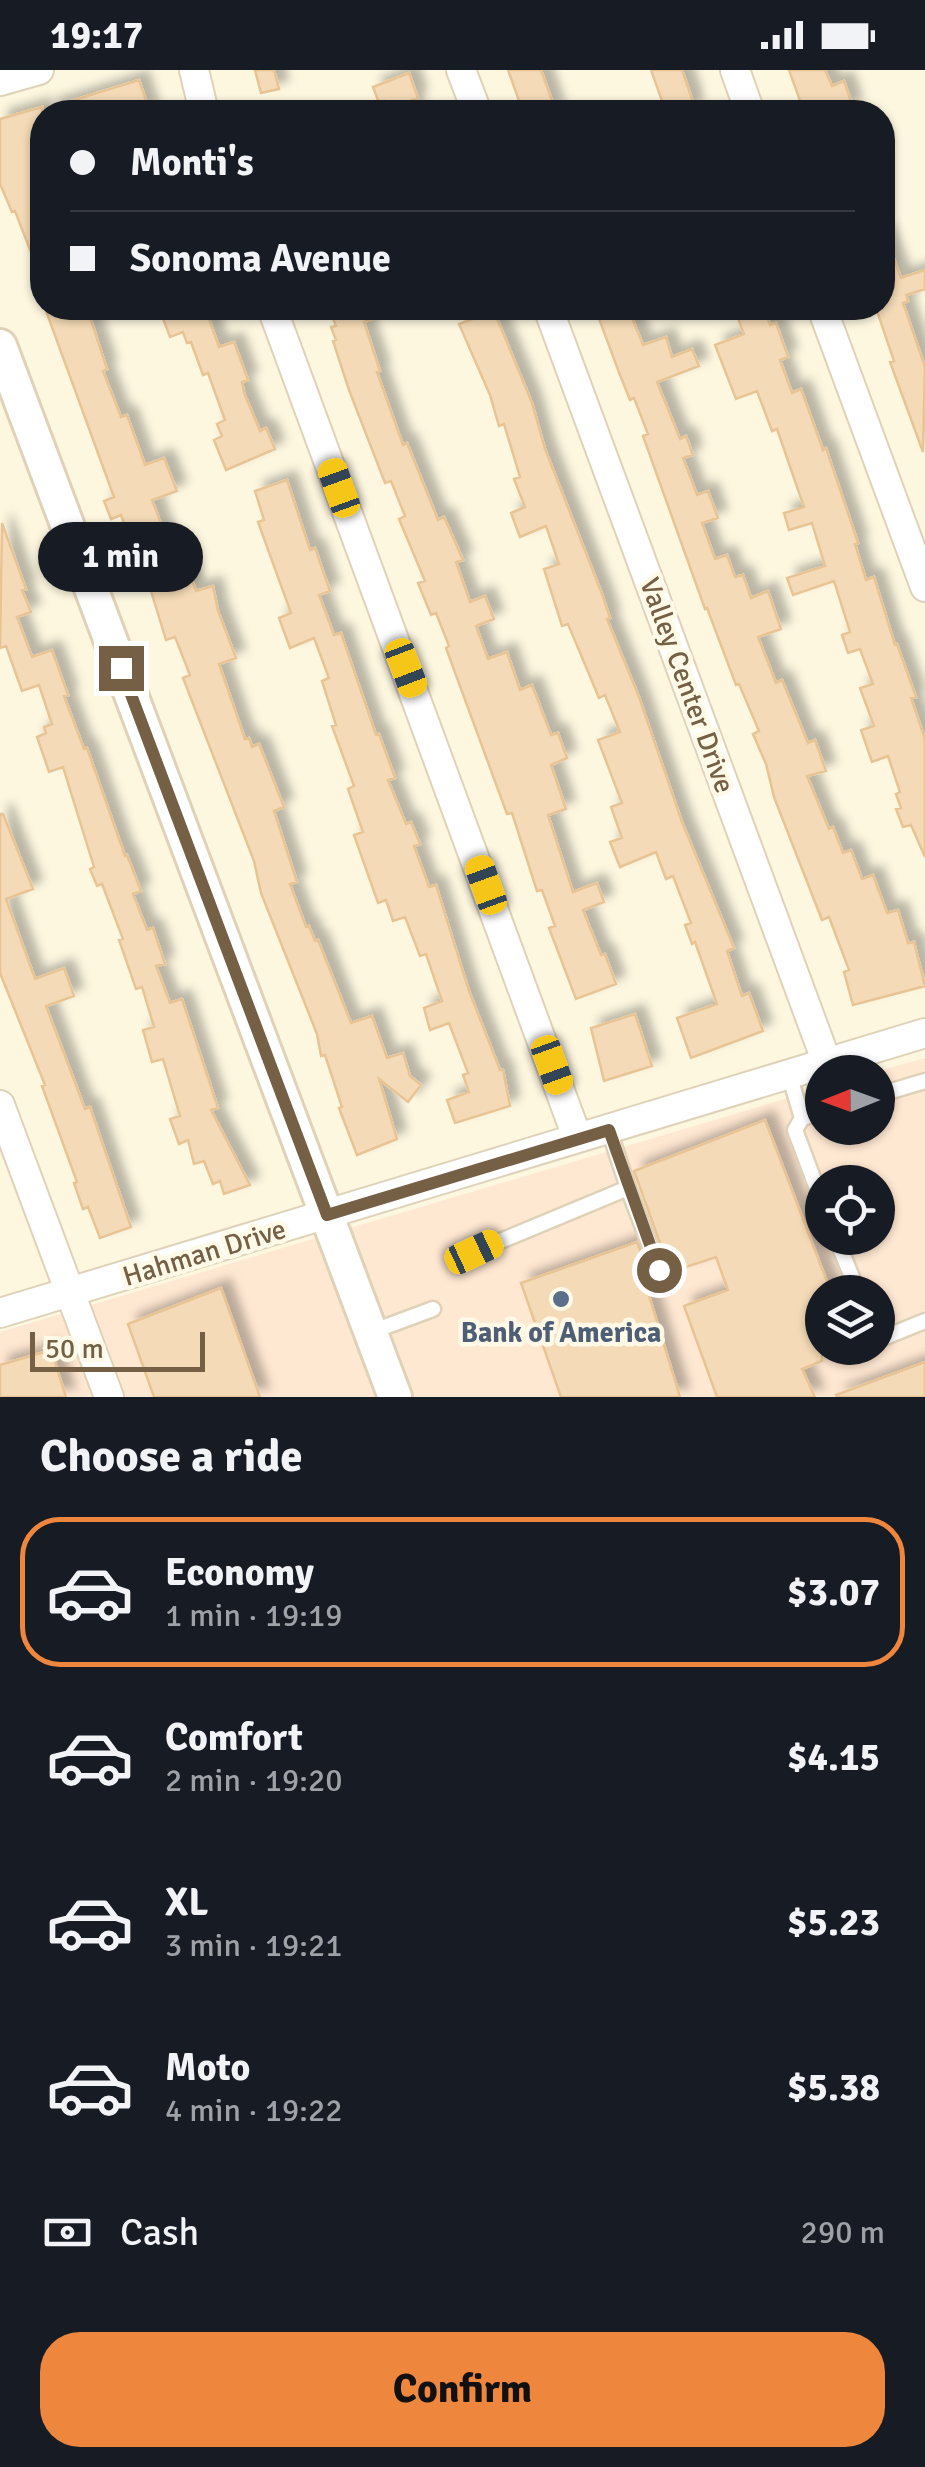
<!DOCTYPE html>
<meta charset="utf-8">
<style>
body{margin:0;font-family:Signika,sans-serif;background:#20242c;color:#f1f3f6;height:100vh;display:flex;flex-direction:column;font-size:38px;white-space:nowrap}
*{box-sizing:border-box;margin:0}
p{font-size:32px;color:#9ea1a6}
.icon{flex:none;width:55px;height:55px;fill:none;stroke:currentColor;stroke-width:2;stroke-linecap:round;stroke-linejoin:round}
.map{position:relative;height:1327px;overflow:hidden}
.side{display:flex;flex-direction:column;background:#171b24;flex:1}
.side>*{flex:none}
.banner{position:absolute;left:30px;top:30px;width:865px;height:220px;border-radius:40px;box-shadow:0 2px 8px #0004;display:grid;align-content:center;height:220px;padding:0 40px;background:#171b24}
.needle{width:65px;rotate:269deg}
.fabs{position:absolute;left:805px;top:985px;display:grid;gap:20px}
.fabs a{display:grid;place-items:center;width:90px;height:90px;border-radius:50%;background:#171b24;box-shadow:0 2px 8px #0004;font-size:50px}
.scale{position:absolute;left:30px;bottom:25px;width:175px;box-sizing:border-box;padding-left:10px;border:5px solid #756046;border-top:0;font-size:28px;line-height:35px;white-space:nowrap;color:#756046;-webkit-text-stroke:8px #fffae7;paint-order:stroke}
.end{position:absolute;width:45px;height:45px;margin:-22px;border:12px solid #756046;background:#fff;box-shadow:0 0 0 5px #fff}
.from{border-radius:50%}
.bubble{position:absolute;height:70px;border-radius:35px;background:#171b24;box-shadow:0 2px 8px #0004;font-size:32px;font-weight:700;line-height:70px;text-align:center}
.car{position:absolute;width:30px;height:60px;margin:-30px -15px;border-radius:12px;box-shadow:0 0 8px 2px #0007;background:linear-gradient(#f5c518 24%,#345 0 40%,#f5c518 0 76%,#345 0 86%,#f5c518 0)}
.banner b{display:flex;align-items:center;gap:35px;height:95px;font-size:38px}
.banner b+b{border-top:2px solid #363941}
.banner i{width:25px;height:25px;background:#f1f3f6}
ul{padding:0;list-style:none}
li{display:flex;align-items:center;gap:30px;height:150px;margin:0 20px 15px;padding:0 20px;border:5px solid transparent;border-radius:40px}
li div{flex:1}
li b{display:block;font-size:38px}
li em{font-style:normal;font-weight:700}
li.selected{border-color:#ef863d}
li>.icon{width:90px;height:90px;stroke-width:1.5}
h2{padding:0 40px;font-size:45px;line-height:120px}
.pay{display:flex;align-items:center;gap:25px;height:110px;padding:0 40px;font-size:38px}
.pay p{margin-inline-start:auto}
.primary-button{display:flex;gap:20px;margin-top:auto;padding:20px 40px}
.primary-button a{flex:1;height:115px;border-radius:40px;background:#ef863d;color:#111;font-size:40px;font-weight:700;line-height:115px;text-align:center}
.status{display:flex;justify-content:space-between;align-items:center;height:70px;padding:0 50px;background:#171b24;direction:ltr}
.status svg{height:28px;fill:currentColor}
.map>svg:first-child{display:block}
.commercial{fill:#ffe8d2;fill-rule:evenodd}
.building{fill:#f4dab6;stroke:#e8c495;stroke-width:2.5;filter:url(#shadow)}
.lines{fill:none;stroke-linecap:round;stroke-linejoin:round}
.service-casing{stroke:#dfd2b8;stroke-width:19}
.minor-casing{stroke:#dfd2b8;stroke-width:32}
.tertiary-casing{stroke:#dfd2b8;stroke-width:38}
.service{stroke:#fff;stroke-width:14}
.minor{stroke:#fff;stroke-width:28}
.tertiary{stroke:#fff;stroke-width:32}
.route{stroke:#756046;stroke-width:12}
.service-dot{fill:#5c6f8a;stroke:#fffae7;stroke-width:4}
.labels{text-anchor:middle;stroke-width:9;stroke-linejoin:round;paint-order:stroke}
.street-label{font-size:28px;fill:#756046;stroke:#fffae7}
.service-label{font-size:28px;font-weight:bold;fill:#4e5e75;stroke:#fffae7}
</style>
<div class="status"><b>19:17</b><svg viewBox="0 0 49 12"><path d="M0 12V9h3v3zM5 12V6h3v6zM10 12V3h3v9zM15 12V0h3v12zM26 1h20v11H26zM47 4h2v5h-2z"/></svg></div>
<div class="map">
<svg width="925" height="1327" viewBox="0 0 925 1327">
<defs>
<filter id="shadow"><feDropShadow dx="9" dy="-9" stdDeviation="5" flood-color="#0004"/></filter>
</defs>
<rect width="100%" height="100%" fill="#fdf7e0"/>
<!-- commercial -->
<path class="commercial" d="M925 988V1327H0V1262L822 1018V1058H878L875 1002ZM822 1112H878V1168H822ZM822 1222H878V1278H822Z"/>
<!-- building -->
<path class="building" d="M255 0H274L279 19 261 23Z
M508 0H541L556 42H523Z
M651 0H682L694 35 690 36 692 42H666Z
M789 0H825L832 16 844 11 853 37 837 42H804Z
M409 3 418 28 412 30 416 42H388L384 31 379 33 373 17Z
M139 10 150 42H49L48 38Z
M42 37V207L41 208 15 141 12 142 0 114V49Z
M885 164 901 208 925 200V219L906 225 908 231 903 233 925 297 923 382 890 292 894 291 876 238H882V165Z
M45 238H87L107 299 103 301 121 347 127 345 145 395 164 388 177 421 152 430 181 507 190 504 196 521 213 516 218 541 236 588 219 594 245 669 249 668 252 677 259 674 284 737 274 741 297 812 290 814 306 857 309 856 315 871 318 870 351 953 372 946 387 988 403 983 410 1006 421 1015 408 1032 379 1009 397 1069 357 1085 339 1038 342 1037 325 985 321 986 317 964 261 823 254 791 183 608 190 605 175 567 166 570 140 485 136 487 121 445 111 449 104 431 114 427Z
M159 238H205L219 277 234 272 248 310 242 312 244 323 260 361 266 358 275 379 226 400 214 370 222 366 217 354 225 350 208 303 203 305 191 272 187 273 183 262 170 267Z
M329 238H396L397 241 364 252 380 301 377 302 403 375 407 373 438 450 444 447 463 490 456 492 470 532 485 526 494 549 476 556 488 589 507 582 520 620 532 615 551 665 558 663 567 688 551 695 566 739 548 745 573 822 597 813 604 832 583 840 601 885 605 884 616 914 576 929 549 858 555 856 542 820 537 821 512 743 507 744 446 578 449 576 436 543 431 545 418 513 425 511 399 449 405 446 391 411 385 413 349 320 333 271 336 270 331 257 336 256Z
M595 238H628L643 275 666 267 672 287 692 279 699 296 657 312 680 369 686 366 693 385 683 388 697 425 708 421 718 448 702 453 715 489 727 485 735 507 743 505 751 528 768 521 781 559 758 567 776 613 782 610 808 673 815 670 826 701 807 706 829 759 833 757 843 783 851 780 862 809 873 805 887 843 898 840 908 873 914 872 925 916 853 935 844 902 849 900 829 847 822 850 774 727 766 694 753 664 759 661 739 614 736 615 707 538 705 539 643 366 648 364 634 328 630 330 620 305Z
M734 238H764L770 255 776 253 788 287 780 290 792 323 801 319 823 380 826 378 858 473 855 474 866 510 874 507 895 575 897 574 916 627 911 628 925 669V787L911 755 903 757 896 739 901 738 896 724 900 722 888 686 872 692 861 660 874 656 860 618 873 614 860 579 848 583 842 565 850 562 834 511 793 525 787 508 825 496 812 453 789 460 784 443 804 437 777 359 772 361 757 321 736 329 715 275 744 264Z
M494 241 532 333 545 379 602 524 610 548 607 549 639 627 682 752 734 878 727 881 742 926 749 923 763 961 691 988 677 948 717 934 695 872 692 874 685 855 691 853 673 806 666 809 656 782 620 797 610 772 622 768 611 737 622 733 598 670 620 662 605 625 599 628 568 554 562 556 544 499 559 494 546 456 520 467 511 443 525 437 514 409 520 407 504 354 499 356 490 325 459 254Z
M287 410 310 480 315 478 330 521 319 525 334 565 341 563 376 665 379 664 395 708 388 710 406 754 411 752 420 774 414 776 429 817 436 815 469 921 500 1000H503L510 1036 455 1053 447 1030 469 1022 463 1005 468 1003 449 953 430 960 424 938 442 931 426 884 420 886 405 847 393 851 386 830 378 833 354 765 363 762 348 719 354 716 332 656 336 655 322 611 329 608 314 568 290 578 279 548 291 543 258 452 264 450 255 421Z
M2 453 26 519 22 520 31 542 17 547 32 587 52 580 68 625 64 626 84 679 87 678 125 786 127 785 141 821 133 824 147 860 153 858 165 894 156 896 170 933 182 929 218 1038 211 1040 250 1115 224 1124 220 1111 213 1114 204 1091 194 1094 188 1070 179 1074 170 1049 180 1046 163 989 152 992 143 960 154 957 142 917 136 919 119 870 123 869 102 814 97 816 90 799 94 797 63 697 49 702 37 667 46 663 44 657 52 654 39 615 22 621 6 576 0 578Z
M0 744H3L33 819 6 829 35 909 64 898 74 926 46 936 85 1039 90 1037 131 1157 100 1168 88 1137 83 1139 74 1113 77 1112 42 1016 45 1015 0 903Z
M635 944 652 996 604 1011 591 958Z
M765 1050 831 1222H822V1291L802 1299 815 1327H717L684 1236 728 1220 716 1187 683 1198 676 1180 664 1184 634 1101Z
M637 1172 644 1191 639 1193 680 1327H561L521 1213Z
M221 1218 260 1327H154L128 1254Z
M51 1280 66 1327H0V1295Z
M925 1292V1327H837L836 1325Z"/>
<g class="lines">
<!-- service casing -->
<g class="service-casing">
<path id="service" d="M789 1004 802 1048 795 1060 822 1132
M878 1025 925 1011
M802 1048 822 1042
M628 1118 659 1200
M836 1168 858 1222
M474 1182 628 1118 609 1060
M371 1262 433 1239
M878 1270 925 1251"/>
</g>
<!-- minor casing -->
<g class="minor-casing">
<path id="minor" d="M194 0 204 42
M461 0 477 42
M735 0 750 42
M0 11 39 0
M272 238 577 1067
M548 238 827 993
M822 238 925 517
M0 1035 109 1327
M0 1243 925 963"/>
</g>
<!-- tertiary casing -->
<g class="tertiary-casing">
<path id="tertiary" d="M0 276 395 1327"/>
</g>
<!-- service -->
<use href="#service" class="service"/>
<!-- minor -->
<use href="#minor" class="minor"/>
<!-- tertiary -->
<use href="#tertiary" class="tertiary"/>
</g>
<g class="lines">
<!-- route -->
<path class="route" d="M121 598 327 1145 609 1060 659 1200"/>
</g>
<!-- markers -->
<circle class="service-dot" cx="561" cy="1229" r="10"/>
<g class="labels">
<!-- street labels -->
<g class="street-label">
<text transform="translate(688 615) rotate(70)" y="10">Valley Center Drive</text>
<text transform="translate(204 1182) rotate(-17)" y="10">Hahman Drive</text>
</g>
<!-- service labels -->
<g class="service-label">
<text x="561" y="1272">Bank of America</text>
</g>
</g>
</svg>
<div class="fabs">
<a><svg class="needle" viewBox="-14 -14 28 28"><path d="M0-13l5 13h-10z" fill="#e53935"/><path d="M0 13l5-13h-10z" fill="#9ea1a6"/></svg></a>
<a><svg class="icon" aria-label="locate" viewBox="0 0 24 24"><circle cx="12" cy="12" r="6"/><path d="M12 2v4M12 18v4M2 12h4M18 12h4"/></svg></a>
<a><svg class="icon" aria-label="layers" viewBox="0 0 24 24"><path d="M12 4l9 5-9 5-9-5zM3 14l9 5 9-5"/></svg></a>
</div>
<div class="scale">50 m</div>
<i class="end from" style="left:659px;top:1200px"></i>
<i class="end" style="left:121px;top:598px"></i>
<div class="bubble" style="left:38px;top:452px;width:165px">1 min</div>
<i class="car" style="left:339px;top:418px;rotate:340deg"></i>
<i class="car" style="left:406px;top:598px;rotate:159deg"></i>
<i class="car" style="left:486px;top:815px;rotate:340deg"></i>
<i class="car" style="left:552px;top:995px;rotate:160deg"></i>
<i class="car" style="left:474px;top:1182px;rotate:65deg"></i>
<div class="banner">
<b><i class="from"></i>Monti's</b>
<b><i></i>Sonoma Avenue</b>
</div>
</div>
<section class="side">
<h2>Choose a ride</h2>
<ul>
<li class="selected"><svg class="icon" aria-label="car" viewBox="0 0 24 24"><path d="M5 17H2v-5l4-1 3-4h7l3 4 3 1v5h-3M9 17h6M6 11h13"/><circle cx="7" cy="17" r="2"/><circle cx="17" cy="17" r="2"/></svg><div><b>Economy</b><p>1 min · 19:19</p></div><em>$3.07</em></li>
<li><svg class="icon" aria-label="car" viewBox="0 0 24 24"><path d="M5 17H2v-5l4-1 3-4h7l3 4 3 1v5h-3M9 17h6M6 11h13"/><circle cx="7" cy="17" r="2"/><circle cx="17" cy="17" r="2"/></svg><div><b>Comfort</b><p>2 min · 19:20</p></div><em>$4.15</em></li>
<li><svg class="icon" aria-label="car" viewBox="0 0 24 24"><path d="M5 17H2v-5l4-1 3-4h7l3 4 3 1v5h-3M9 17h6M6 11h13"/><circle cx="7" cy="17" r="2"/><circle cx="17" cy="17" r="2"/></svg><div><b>XL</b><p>3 min · 19:21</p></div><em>$5.23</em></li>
<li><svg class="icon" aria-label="car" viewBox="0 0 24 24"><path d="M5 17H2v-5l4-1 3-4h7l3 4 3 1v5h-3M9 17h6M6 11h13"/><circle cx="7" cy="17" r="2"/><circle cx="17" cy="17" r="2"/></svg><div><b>Moto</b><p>4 min · 19:22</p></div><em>$5.38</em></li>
</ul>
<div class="pay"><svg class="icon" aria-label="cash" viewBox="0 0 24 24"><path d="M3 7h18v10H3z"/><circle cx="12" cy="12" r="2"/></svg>Cash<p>290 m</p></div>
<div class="primary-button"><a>Confirm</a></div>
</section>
